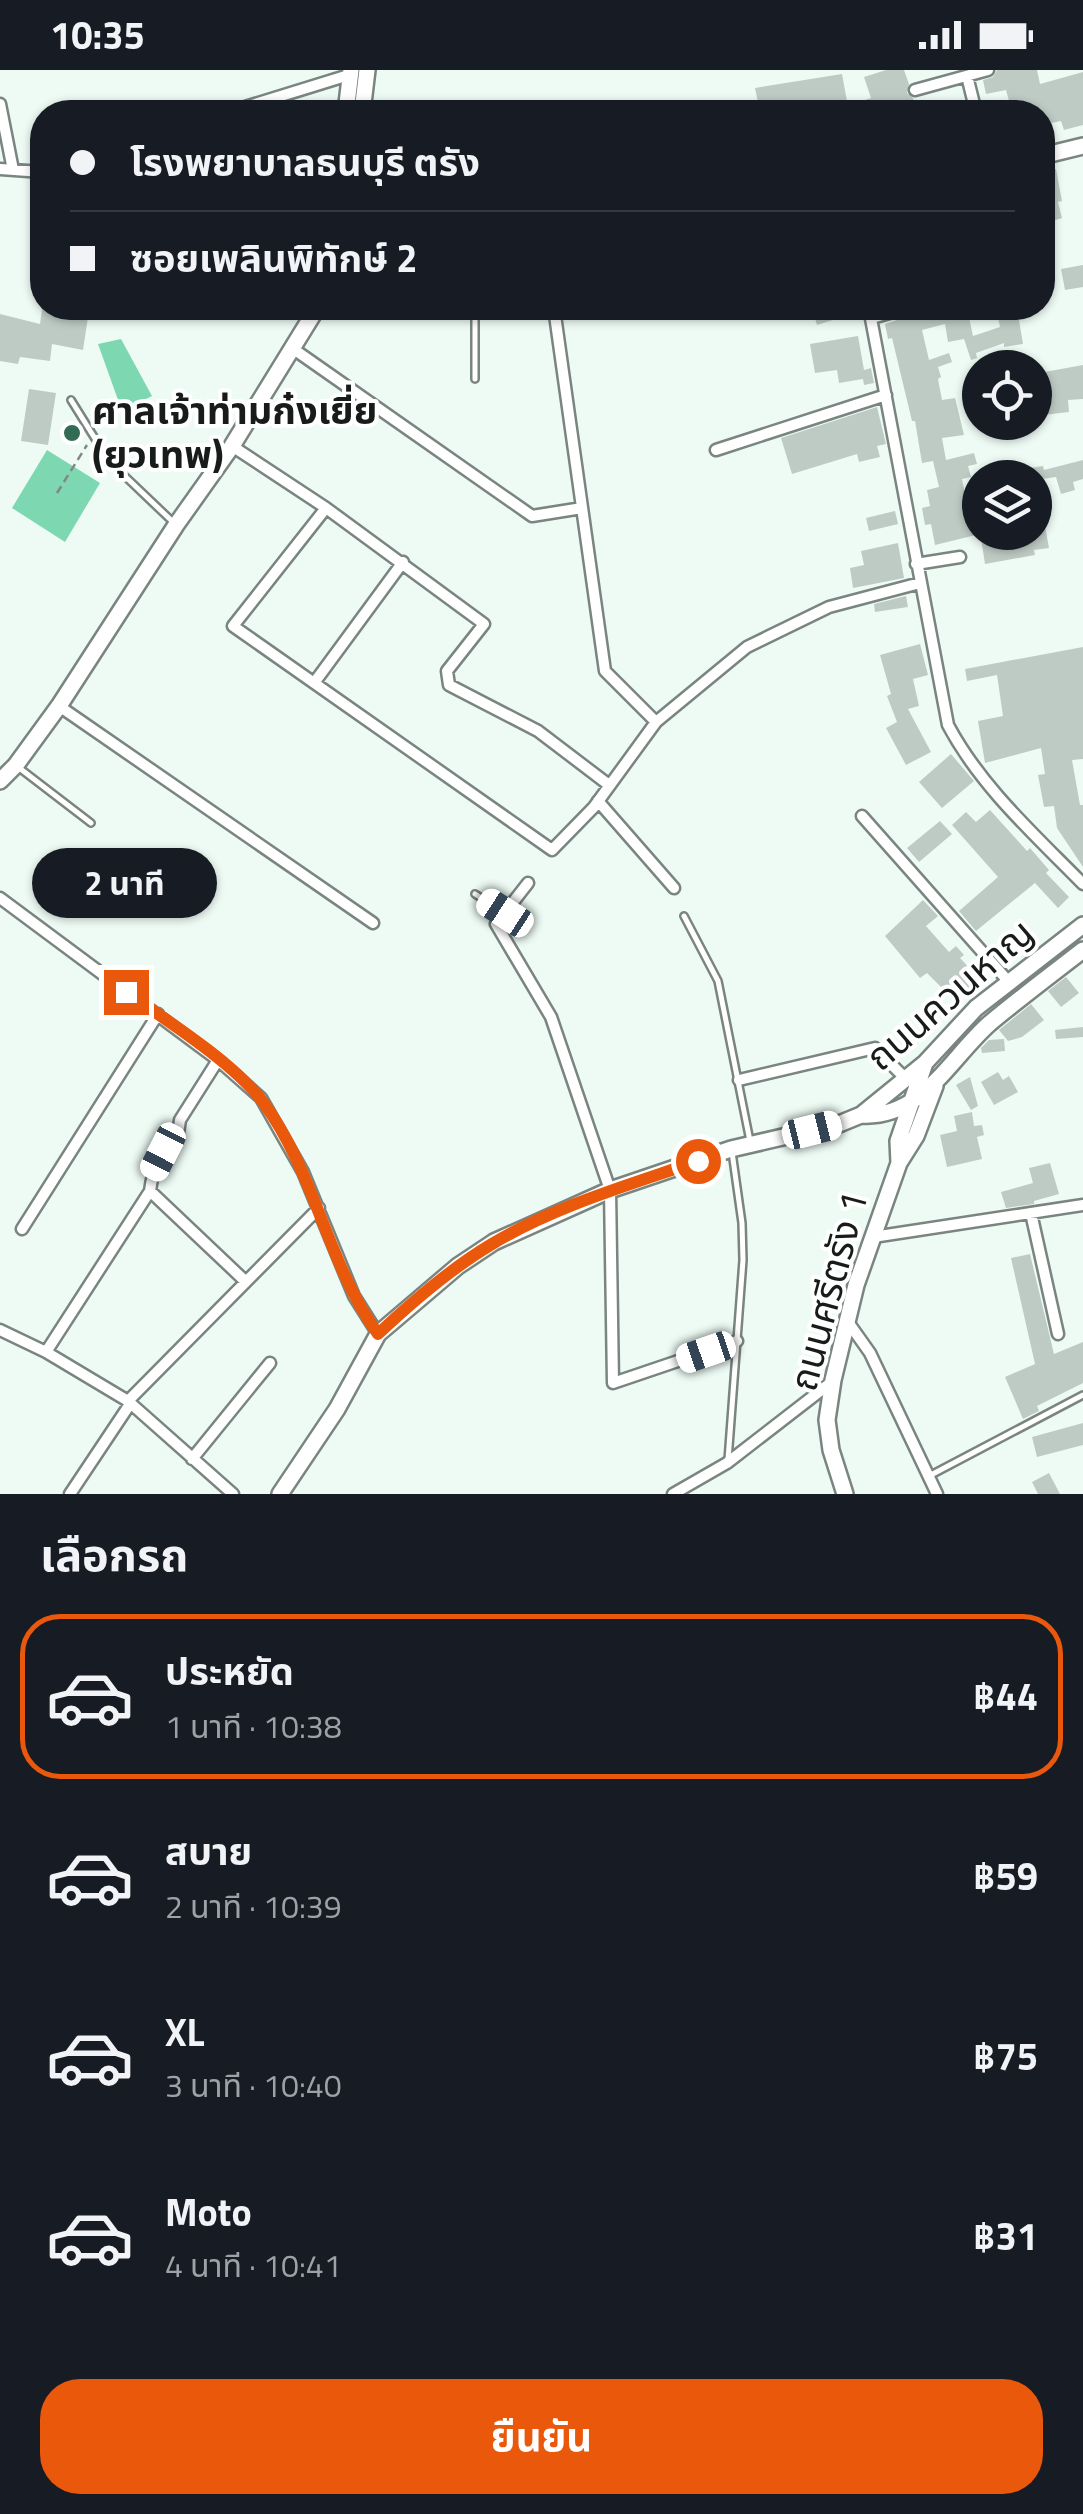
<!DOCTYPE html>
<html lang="th">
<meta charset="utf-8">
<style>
body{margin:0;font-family:"Titillium Web","Noto Sans Thai",sans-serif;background:#242831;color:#f1f3f6;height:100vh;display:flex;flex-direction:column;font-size:38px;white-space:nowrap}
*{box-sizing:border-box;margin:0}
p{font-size:32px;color:#9ea1a6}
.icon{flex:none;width:55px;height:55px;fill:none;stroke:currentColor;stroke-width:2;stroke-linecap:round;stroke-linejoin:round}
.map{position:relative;height:1424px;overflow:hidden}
.drawer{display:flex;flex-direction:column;background:#171b24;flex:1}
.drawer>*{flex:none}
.top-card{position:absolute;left:30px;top:30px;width:1025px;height:220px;border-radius:40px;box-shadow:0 2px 8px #0004;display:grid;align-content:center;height:220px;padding:0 40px;background:#171b24}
.fabs{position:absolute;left:962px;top:280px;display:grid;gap:20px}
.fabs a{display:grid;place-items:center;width:90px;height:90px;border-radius:50%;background:#171b24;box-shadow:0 2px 8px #0004;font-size:50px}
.end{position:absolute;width:45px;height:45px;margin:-22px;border:12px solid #ea580c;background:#fff;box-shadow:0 0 0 5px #fff}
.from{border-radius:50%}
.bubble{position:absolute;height:70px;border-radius:35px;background:#171b24;box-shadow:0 2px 8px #0004;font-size:32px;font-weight:700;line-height:70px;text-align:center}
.car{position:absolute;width:30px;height:60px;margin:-30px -15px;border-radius:12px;box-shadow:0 0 8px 2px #0007;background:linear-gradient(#fff 24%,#345 0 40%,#fff 0 76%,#345 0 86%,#fff 0)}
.top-card b{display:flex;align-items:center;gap:35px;height:95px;font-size:38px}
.top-card b+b{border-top:2px solid #363941}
.top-card i{width:25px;height:25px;background:#f1f3f6}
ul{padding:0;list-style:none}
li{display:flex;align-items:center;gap:30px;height:165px;margin:0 20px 15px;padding:0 20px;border:5px solid transparent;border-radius:40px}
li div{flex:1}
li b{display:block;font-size:38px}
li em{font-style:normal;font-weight:700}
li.current{border-color:#ea580c}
li>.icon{width:90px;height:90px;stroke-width:1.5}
h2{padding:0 40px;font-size:45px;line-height:120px}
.cta{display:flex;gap:20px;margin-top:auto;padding:20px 40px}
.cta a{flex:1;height:115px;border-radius:40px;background:#ea580c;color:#fff;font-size:40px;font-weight:700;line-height:115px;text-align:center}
.status{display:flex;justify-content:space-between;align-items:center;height:70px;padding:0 50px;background:#171b24;direction:ltr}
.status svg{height:28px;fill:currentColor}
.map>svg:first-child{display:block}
.water{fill:#7dd8b2}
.building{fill:#becbc4}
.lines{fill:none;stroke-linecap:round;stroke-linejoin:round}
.lane-casing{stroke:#7a8580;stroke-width:10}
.street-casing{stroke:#7a8580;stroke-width:15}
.secondary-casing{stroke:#7a8580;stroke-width:20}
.path{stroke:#808985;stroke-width:2.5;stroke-dasharray:8 5;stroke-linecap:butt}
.lane{stroke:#fff;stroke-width:5}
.street{stroke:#fff;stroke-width:10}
.secondary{stroke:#fff;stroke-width:15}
.route{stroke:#ea580c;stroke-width:12}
.poi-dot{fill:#336c55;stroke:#fff;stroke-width:4}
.labels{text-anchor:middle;stroke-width:8;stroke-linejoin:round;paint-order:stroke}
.poi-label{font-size:38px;font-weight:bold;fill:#171b19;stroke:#fff;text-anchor:start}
.street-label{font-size:38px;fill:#171b19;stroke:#fff}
</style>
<div class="status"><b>10:35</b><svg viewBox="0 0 49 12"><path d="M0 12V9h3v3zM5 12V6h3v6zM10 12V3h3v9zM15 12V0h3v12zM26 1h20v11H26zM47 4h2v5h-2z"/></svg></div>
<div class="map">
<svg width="1083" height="1424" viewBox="0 0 1083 1424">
<rect width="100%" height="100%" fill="#eefbf5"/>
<!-- water -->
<path class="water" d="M121 269 152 326 122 341 98 274Z
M47 380 100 413 65 472 12 438Z"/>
<!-- building -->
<path class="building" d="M886 0H904L909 14 907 23 913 28 918 42H869L865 30 871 28 864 7Z
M997 0H1037L1040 14 1083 2V55L1064 60 1061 51 1042 55V42H1012L1006 20 986 24 983 10 993 7Z
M842 4 849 42H760L755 18Z
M1056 99 1062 131 1058 132 1062 148 1049 152 1042 126V102Z
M1042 149H1047L1053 179 1042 182Z
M1083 195V217L1065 220 1061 199Z
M812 238H860L861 241 817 255Z
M922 238 940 240 967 238 973 266 1000 257 996 238H1017L1023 274 1004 277V273L976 283 977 288 971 290 964 269 948 272 945 254 922 260 929 290 949 283 952 292 938 297 941 307 938 309 942 330 955 328 964 365 942 368 946 390 974 383 977 394 968 396 971 407 962 409 971 454 980 452V464L935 475 931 454 925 455 922 438 930 436 927 420 939 417 933 391 922 393 915 351H912L892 268 888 269 885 254 909 246Z
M42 239 88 247 83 280 52 274 50 291 20 287 18 294 0 291V244L40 254Z
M858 266 864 300 871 298 874 313 864 315 863 309 839 313 837 300 815 303 810 274Z
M1083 295V329L1068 330 1069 342 1043 345 1039 303Z
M29 319 56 323 48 375 21 371Z
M877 337 886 374 877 376 880 387 859 392 857 384 792 404 781 368Z
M1083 390V409L1073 412 1075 420 1061 424 1056 407 1035 410V408H1005L1004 402 1043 396 1044 400Z
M895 441 898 454 869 461 866 448Z
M1045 456 1049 478 1034 480 1035 485 985 494 980 462H1035V458Z
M898 473 904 508 853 518 850 498 864 495 861 481Z
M906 526 908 537 875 542 874 534Z
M920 574 928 605 913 609 919 636 908 639 931 682 906 695 886 658 897 652 887 626 891 624 880 585Z
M1083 577V689L1072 690 1080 735H1083V797L1057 758 1054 736 1044 737 1038 705 1045 704 1041 678 985 693 978 651 1003 646 997 605 967 611 965 599Z
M951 684 974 711 942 738 919 712Z
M990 740 1027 781 1030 778 1049 800 1046 803 1069 827 1058 838 1035 813 976 861 959 841 998 807 952 755 966 742 976 752Z
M940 751 952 764 919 792 907 778Z
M923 830 938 846 926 856 949 882 956 876 964 885 960 888 980 909 956 932 927 903 920 908 885 866Z
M1066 907 1079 923 1061 937 1048 921Z
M1031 934 1044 950 1022 967 1008 971 999 960Z
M1083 957V967L1056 969 1055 960Z
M1004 969 1005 981 982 983 981 978 989 970Z
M998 1002 1003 1010 1009 1006 1018 1022 994 1035 981 1012Z
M970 1007 978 1036 971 1040 956 1015Z
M972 1042 974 1056 982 1055 984 1065 977 1067 982 1089 947 1097 940 1065 957 1061 954 1046Z
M1050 1093 1059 1124 1034 1131V1134L1006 1138 1001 1122 1033 1113 1029 1098Z
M1030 1184 1054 1284 1083 1272V1313L1037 1336 1039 1341 1023 1349 1005 1307 1035 1294 1011 1188Z
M1083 1353V1375L1037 1387 1032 1367Z
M1049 1403 1060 1424H1038L1032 1412Z"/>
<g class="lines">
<!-- lane casing -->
<g class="lane-casing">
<path id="lane" d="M475 238V309
M71 330 109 391 174 453
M18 697 91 753
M475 824 505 843
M684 846 718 911 750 1071
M728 1390 743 1190 742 1153 732 1082
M929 1406 1083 1325"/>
</g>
<!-- street casing -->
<g class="street-casing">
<path id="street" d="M967 6 976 42
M915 20 988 0
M0 34 13 100
M229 42 352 4
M0 99 42 102
M554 238 605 601 656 652
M869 238 948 655C981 717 1034 764 1083 814
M872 248 907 238
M292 278 532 446 582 438
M232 376 326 438 484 554 447 601 449 615 538 661 609 715
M716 380 886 325
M326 438 233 556 552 780 594 737 656 652 747 577 829 537 920 513
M916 494 960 487
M314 613 403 492
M59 636 373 853
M598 731 674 818
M862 746 1008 911
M528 813 496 854 551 947 610 1120 613 1313 737 1271
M0 828 218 990 261 1028 303 1102 354 1226 378 1264
M739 1010 875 978 905 1008
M150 1121 244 1210
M1031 1143 1058 1264
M22 1159 158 944
M873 1167 1083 1135
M848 1252 870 1283 937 1424
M0 1260 46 1282 128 1331 233 1424
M46 1282 150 1121C153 1098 159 1084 177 1070L180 1050 218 990
M128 1331 319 1138
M192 1389 270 1293
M70 1424 130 1334
M673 1424 727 1393 833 1311"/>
</g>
<!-- secondary casing -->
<g class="secondary-casing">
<path id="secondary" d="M346 42 351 0
M362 42 367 0
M1042 86 1083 76
M0 711 16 695 59 636 176 455 232 376 317 238
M861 1045C922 1049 950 988 990 953 1020 928 1052 904 1083 880
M899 1093 898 1071 925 993
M280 1424 337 1339 378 1264 458 1196 494 1172 610 1120 731 1079 839 1054 861 1045 925 993 976 938 1083 855
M845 1424 831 1380 827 1350 833 1310 856 1215 899 1093 916 1066 935 1016"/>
</g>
<!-- path -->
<path class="path" d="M57 423 87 375"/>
<!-- lane -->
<use href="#lane" class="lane"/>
<!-- street -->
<use href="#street" class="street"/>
<!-- secondary -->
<use href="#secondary" class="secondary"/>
</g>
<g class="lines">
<!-- route -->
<path class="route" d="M126 922C166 950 234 993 263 1032 315 1102 327 1193 378 1264 413 1231 450 1199 492 1174 555 1136 629 1115 698 1091"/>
</g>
<!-- markers -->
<circle class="poi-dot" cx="72" cy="363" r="10"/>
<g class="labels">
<!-- poi labels -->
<g class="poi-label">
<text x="92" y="354">ศาลเจ้าท่ามก๋งเยี่ย<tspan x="92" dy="44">(ยุวเทพ)</tspan></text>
</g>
<!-- street labels -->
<g class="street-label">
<text transform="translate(950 925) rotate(-41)" y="13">ถนนควนหาญ</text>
<text transform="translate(829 1221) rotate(-75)" y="13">ถนนศรีตรัง 1</text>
</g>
</g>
</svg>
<div class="fabs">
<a><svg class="icon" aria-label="locate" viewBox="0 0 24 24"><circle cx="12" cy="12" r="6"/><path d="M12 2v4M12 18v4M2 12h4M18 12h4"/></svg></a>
<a><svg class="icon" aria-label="layers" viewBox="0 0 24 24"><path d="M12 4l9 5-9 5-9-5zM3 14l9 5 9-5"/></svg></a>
</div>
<i class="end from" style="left:698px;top:1091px"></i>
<i class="end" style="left:126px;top:922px"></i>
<div class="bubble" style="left:32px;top:778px;width:185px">2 นาที</div>
<i class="car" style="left:505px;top:843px;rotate:303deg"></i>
<i class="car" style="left:812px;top:1060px;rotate:76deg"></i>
<i class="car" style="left:163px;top:1082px;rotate:207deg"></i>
<i class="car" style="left:706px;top:1282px;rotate:251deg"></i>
<div class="top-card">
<b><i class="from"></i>โรงพยาบาลธนบุรี ตรัง</b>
<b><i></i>ซอยเพลินพิทักษ์ 2</b>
</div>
</div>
<section class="drawer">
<h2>เลือกรถ</h2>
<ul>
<li class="current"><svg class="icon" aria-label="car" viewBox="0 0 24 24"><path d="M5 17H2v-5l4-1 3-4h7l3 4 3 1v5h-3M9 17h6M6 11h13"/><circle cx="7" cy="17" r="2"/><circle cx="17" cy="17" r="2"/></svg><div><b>ประหยัด</b><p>1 นาที · 10:38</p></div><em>฿44</em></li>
<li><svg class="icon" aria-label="car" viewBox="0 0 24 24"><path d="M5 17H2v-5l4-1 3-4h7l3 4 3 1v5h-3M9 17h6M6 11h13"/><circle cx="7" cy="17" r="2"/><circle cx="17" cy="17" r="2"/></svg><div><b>สบาย</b><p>2 นาที · 10:39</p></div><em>฿59</em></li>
<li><svg class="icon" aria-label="car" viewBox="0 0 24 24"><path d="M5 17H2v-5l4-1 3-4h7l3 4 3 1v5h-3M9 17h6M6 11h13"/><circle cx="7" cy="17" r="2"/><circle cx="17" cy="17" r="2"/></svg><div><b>XL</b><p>3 นาที · 10:40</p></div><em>฿75</em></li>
<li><svg class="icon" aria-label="car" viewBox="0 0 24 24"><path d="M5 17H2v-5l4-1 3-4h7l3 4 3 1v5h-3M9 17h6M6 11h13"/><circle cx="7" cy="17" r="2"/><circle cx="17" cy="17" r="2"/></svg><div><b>Moto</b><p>4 นาที · 10:41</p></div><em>฿31</em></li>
</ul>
<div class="cta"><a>ยืนยัน</a></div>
</section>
